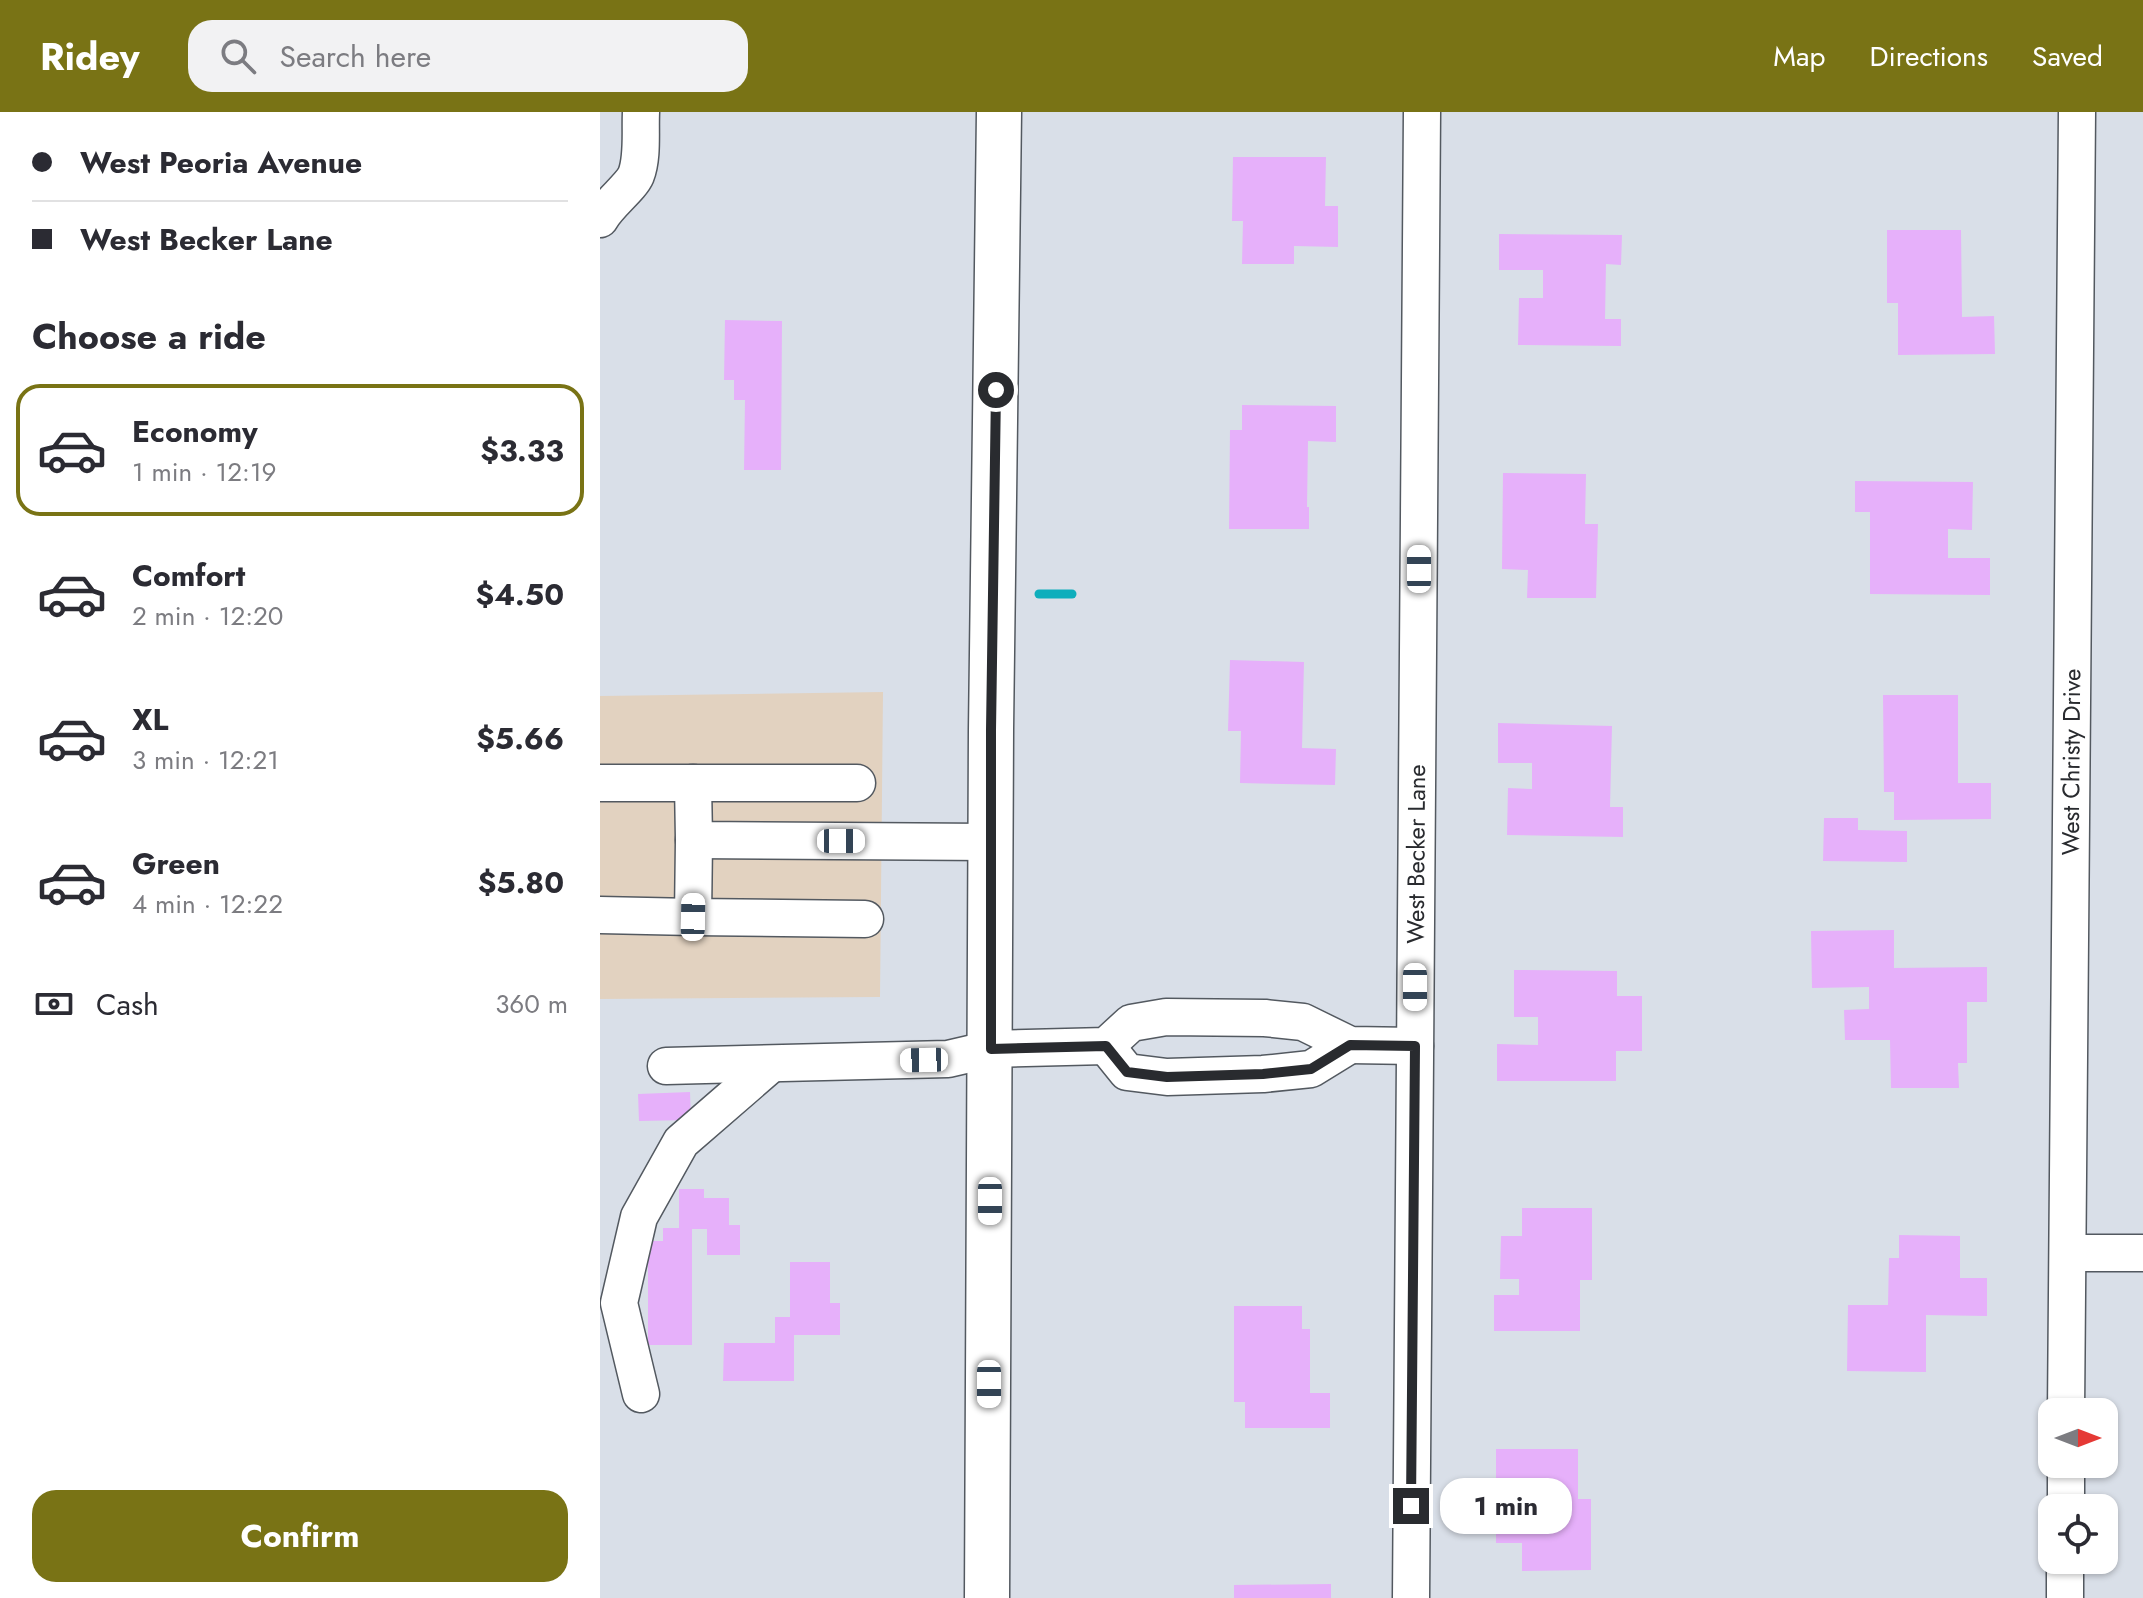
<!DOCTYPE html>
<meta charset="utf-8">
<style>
body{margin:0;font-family:Jost,sans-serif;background:#f2f2f3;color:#2b2b33;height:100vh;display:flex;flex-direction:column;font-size:30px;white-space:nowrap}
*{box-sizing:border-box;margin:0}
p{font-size:26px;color:#7c7c81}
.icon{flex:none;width:44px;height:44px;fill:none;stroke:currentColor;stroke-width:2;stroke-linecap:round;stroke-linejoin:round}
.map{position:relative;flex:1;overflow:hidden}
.sheet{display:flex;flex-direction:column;background:#fff;width:600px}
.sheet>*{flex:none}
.top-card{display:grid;align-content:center;height:176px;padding:0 32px;background:#fff}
.needle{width:52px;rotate:90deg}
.buttons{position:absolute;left:1438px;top:1286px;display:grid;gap:16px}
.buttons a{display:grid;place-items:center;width:80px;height:80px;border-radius:16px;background:#fff;box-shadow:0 2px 6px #0004;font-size:40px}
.end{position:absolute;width:36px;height:36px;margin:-18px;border:10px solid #292b2f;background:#fff;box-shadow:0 0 0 4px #fff}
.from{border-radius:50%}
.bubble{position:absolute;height:56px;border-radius:24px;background:#fff;box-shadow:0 2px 6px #0004;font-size:26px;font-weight:700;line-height:56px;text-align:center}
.car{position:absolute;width:24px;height:48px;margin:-24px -12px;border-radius:10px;box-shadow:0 0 6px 2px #0007;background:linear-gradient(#fff 24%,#345 0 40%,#fff 0 76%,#345 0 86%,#fff 0)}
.top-card b{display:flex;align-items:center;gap:28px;height:76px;font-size:30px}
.top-card b+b{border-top:2px solid #e1e1e2}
.top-card i{width:20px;height:20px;background:#2b2b33}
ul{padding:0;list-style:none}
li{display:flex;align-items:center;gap:24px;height:132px;margin:0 16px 12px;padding:0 16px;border:4px solid transparent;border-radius:24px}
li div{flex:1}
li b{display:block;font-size:30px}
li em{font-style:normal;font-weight:700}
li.current{border-color:#797315}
li>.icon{width:72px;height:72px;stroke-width:1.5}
h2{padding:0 32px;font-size:36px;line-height:96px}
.pay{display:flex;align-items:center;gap:20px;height:88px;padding:0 32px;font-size:30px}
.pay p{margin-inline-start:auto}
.primary-button{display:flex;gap:16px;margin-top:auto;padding:16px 32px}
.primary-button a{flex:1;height:92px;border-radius:24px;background:#797315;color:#fff;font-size:32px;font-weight:700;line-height:92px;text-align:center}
header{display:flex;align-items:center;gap:48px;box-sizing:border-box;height:112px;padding:0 40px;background:#797315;color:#fff}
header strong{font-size:38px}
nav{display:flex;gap:44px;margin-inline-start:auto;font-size:28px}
.search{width:560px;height:72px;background:#f2f2f3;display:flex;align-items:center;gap:20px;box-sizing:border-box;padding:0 28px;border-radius:24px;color:#7c7c81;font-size:30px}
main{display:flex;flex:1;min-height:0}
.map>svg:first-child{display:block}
.commercial{fill:#e2d2c0}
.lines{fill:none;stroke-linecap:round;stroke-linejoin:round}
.stream{stroke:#0eaebc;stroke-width:9}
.building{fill:#e6b0fa}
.minor-casing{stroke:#535960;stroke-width:39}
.major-casing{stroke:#535960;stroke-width:47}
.minor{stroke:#fff;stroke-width:36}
.major{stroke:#fff;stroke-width:44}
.route{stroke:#292b2f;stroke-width:10}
.labels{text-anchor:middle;stroke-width:6;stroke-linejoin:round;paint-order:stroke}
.street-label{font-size:24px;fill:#292b2f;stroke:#fff}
</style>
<header>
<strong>Ridey</strong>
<div class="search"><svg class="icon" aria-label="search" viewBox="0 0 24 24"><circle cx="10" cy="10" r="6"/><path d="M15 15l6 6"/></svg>Search here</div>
<nav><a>Map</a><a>Directions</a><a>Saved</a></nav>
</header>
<main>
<section class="sheet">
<div class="top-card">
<b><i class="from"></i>West Peoria Avenue</b>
<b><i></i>West Becker Lane</b>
</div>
<h2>Choose a ride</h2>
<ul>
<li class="current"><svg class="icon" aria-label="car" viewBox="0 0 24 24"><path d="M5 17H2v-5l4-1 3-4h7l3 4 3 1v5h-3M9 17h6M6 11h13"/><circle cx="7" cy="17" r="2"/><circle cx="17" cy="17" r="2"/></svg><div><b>Economy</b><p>1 min · 12:19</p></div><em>$3.33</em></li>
<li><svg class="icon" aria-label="car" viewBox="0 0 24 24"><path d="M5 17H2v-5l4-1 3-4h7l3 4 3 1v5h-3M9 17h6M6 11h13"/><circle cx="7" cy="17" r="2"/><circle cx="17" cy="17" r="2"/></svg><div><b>Comfort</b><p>2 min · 12:20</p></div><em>$4.50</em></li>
<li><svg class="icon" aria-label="car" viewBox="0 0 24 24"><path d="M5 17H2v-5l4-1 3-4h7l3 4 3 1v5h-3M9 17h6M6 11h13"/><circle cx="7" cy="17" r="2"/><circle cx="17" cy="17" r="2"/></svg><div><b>XL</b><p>3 min · 12:21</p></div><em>$5.66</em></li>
<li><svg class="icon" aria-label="car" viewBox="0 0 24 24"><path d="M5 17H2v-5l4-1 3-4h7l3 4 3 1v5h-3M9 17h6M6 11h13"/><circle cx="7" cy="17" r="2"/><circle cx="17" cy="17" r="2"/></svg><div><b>Green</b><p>4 min · 12:22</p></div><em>$5.80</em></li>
</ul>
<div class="pay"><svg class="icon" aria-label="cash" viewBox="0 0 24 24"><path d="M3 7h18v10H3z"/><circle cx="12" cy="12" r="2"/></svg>Cash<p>360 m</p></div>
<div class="primary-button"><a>Confirm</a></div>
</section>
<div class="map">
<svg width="1543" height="1486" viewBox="0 0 1543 1486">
<rect width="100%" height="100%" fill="#d9dfe8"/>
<!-- commercial -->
<path class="commercial" d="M283 580 280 885 0 887V584Z"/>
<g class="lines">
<!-- stream -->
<path class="stream" d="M439 482H472"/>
</g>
<!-- building -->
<path class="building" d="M633 45H726L725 94H738V135L694 134V152H642L643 109H632Z
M1287 118H1361L1362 205 1394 204 1395 242 1298 243V191H1287Z
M899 122 1022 123 1021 153 1006 152 1005 207H1021V234L918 233 919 186H943V158H899Z
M125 208 182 209 181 358H144L145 288H134V268H124Z
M642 293 736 294V330L708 329 707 395H709V417H629L630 318H642Z
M903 361 986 362 985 412H998L996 486H927L928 458 902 457Z
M1255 369 1373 370 1372 418 1348 417V446H1390V483L1270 482V400H1255Z
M630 548 704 550 702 636 736 637 735 673 640 671 641 619H628Z
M1283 583H1358V671H1391V707L1294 708V680H1284Z
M898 611 1012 614 1010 695H1023V725L907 723 908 676 932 677V651H898Z
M1224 706H1258V718L1307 719V750L1223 749Z
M1294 818V856L1387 855V890H1367V951H1358L1359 976H1291L1290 928H1245L1244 898 1269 897V875L1212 876 1211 819Z
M914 858 1017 859V884H1042V939H1016V969H897V932L938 933V905H914Z
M90 980 91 1008 39 1009 38 982Z
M79 1077H104V1086H129V1113H140V1143H107V1117H92V1233H48V1129H63V1116H79Z
M922 1096H992V1168H980V1219H894V1183H919V1167H900L901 1124H922Z
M1299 1123 1360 1124V1166H1387V1204L1326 1203V1260L1247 1259 1248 1193H1288L1289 1146H1299Z
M190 1150H230V1191H240V1223H194V1269H123L124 1231H175V1205H190Z
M634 1194H702V1217H710V1281H730V1316H645V1290H634Z
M896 1337H978V1387H991V1458L922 1459V1431H896Z
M731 1472V1486H634V1473Z"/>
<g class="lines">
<!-- minor casing -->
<g class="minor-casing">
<g id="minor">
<path d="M0 107C8 92 31 75 36 63 43 45 40 20 41 0"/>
<path d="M0 671H93"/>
<path d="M257 671H93L94 728 391 730"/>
<path d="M94 728 93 805 265 807"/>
<path d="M0 803 93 805"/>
<path d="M506 934 527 960 567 965 663 962 711 957 750 933"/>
<path d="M66 954 348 947 391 937 506 934 531 911 566 905 665 906 703 910 750 933 815 934"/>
<path d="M1468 1141H1543"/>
<path d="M41 1282 19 1191 39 1105 81 1030 171 952"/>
<path id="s1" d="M1466 1300 1477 0"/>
<path d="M1466 1396V1352"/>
<path id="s2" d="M811 1486 822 0"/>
<path d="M1465 1486V1448"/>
</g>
</g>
<!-- major casing -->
<g class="major-casing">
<path id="major" d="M387 1486 391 618 399 0"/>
</g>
<!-- minor -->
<use href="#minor" class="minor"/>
<!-- major -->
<use href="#major" class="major"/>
</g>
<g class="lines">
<!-- route -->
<path class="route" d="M396 278 391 618V937L506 934 527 960 567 965 663 962 711 957 750 933 815 934 811 1394"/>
</g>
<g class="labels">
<!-- street labels -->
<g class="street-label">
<text dy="8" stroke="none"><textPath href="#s1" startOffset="650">West Christy Drive</textPath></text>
<text dy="8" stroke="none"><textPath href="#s2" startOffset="744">West Becker Lane</textPath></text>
</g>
</g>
</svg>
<div class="buttons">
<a><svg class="needle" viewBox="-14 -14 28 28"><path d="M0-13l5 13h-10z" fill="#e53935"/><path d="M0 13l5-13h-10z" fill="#7c7c81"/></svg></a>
<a><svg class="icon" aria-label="locate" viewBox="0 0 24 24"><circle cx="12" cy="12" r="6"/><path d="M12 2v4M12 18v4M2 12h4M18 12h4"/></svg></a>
</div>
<i class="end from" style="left:396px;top:278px"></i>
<i class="end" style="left:811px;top:1394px"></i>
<div class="bubble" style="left:840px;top:1366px;width:132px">1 min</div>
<i class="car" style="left:819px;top:457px;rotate:0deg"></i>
<i class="car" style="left:241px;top:729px;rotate:90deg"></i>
<i class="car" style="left:93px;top:805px;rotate:1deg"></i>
<i class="car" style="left:815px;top:875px;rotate:180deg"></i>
<i class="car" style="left:324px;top:948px;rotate:269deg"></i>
<i class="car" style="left:390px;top:1089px;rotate:180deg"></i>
<i class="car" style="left:389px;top:1272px;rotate:180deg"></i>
</div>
</main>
